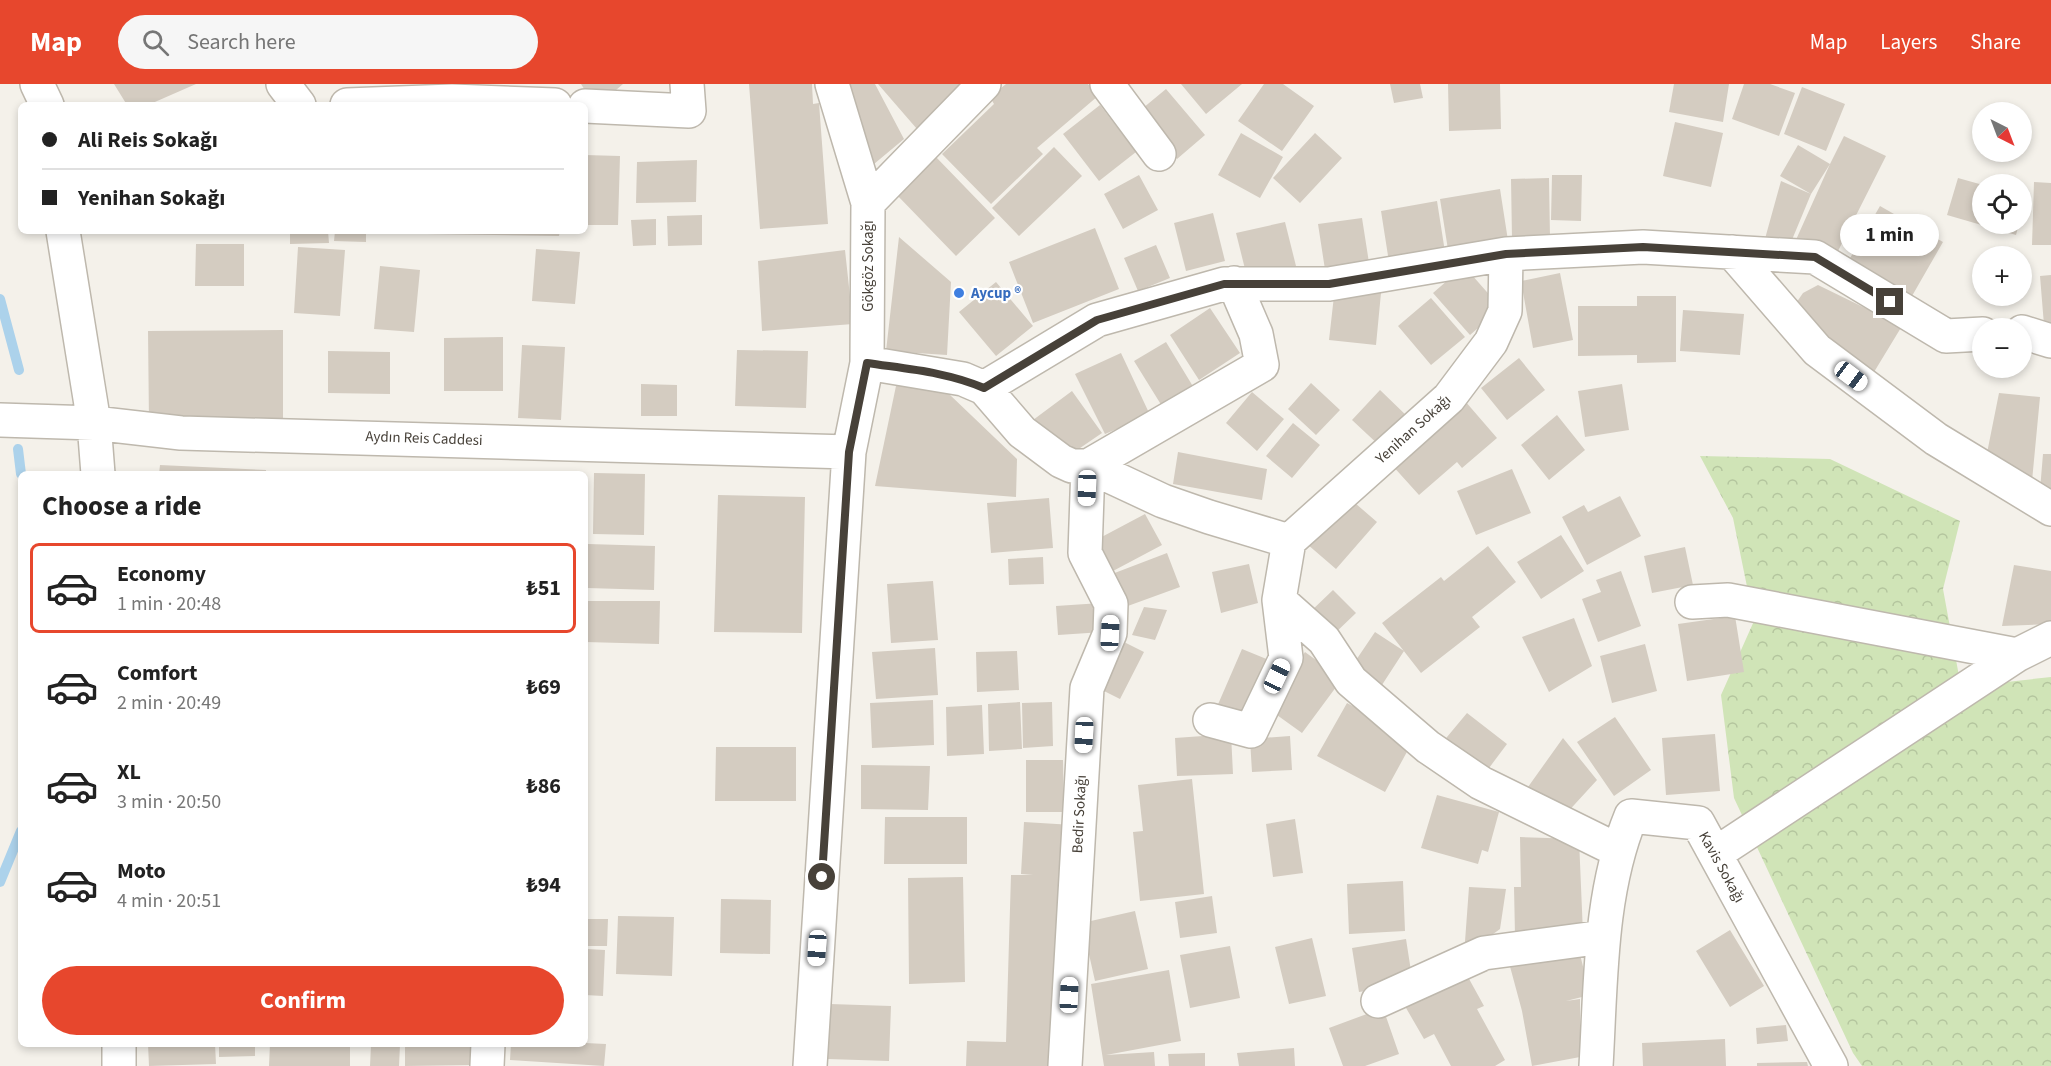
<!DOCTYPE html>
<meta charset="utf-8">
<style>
body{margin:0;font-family:"Source Sans 3",sans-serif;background:#f6f6f6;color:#222;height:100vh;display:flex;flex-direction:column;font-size:22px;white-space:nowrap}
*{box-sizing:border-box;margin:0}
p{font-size:20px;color:#767676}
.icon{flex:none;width:33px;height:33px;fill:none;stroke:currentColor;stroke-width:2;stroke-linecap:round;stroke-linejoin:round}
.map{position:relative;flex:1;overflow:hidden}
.panel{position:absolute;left:18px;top:387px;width:570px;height:576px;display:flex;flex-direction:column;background:#fff;border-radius:9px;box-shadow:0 3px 9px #0003}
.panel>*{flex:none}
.guide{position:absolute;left:18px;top:18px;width:570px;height:132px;border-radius:9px;box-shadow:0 3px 9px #0003;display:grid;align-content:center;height:132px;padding:0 24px;background:#fff}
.needle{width:39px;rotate:138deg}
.tools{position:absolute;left:1972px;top:18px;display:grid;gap:12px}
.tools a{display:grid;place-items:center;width:60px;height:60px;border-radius:50%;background:#fff;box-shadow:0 3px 9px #0003;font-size:30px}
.end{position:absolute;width:27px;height:27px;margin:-14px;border:8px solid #474139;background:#fff;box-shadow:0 0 0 3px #fff}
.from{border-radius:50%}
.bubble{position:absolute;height:42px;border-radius:21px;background:#fff;box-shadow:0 3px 9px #0003;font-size:20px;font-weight:700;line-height:42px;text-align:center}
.car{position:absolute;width:18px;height:36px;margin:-18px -9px;border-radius:8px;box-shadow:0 0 4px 2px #0007;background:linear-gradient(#fff 24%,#345 0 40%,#fff 0 76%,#345 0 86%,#fff 0)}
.guide b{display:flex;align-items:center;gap:21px;height:57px;font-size:22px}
.guide b+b{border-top:2px solid #e0e0e0}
.guide i{width:15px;height:15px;background:#222}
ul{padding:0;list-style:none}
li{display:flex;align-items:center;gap:18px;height:90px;margin:0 12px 9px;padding:0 12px;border:3px solid transparent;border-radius:9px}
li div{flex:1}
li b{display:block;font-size:22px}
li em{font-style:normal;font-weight:700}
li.selected{border-color:#e7472d}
li>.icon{width:54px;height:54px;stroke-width:1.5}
h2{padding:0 24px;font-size:27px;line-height:72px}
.action{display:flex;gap:12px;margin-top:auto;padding:12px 24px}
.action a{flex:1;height:69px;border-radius:36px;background:#e7472d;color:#fff;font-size:24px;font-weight:700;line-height:69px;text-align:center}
header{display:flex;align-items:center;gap:36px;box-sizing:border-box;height:84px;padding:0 30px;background:#e7472d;color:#fff}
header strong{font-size:28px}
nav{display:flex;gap:33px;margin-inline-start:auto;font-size:21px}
.search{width:420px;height:54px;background:#f6f6f6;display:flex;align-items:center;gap:15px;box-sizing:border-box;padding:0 21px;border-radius:33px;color:#767676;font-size:22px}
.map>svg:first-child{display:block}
.forest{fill:url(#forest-crowns)}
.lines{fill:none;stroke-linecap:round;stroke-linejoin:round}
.stream{stroke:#acd2eb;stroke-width:10}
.building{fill:#d4ccc1}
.minor-casing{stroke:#beb8ad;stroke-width:36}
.minor{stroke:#fff;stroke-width:33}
.route{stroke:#474139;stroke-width:8}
.shop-dot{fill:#3f7fe0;stroke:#fff;stroke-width:2}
.labels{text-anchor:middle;stroke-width:4.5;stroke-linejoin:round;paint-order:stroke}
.street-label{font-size:15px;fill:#474139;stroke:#fff}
.shop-label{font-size:15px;font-weight:bold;fill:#366cbe;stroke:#fff;text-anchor:start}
</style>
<header>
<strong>Map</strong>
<div class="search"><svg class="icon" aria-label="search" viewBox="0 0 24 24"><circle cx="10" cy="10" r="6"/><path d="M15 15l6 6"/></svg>Search here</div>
<nav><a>Map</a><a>Layers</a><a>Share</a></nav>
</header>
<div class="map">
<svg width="2051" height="982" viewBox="0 0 2051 982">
<defs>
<pattern id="forest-crowns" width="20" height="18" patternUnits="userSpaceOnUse" patternTransform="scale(1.5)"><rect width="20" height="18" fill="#d0e4b7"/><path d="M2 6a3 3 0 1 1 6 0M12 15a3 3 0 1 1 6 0" fill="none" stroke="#b4c59e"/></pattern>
</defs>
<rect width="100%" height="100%" fill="#f4f1ea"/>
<!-- forest -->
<path class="forest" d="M1700 372 1830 375 1960 437 1943 505 1961 603 2051 593V982H1862L1853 969 1734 714 1721 611 1754 537 1733 434Z"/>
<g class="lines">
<!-- stream -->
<path class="stream" d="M0 215 19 286
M18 365 21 390
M0 798 21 747"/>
</g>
<!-- building -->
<path class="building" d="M114 0H196L148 21H127Z
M581 0H623L616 6 586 8Z
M749 0H812L813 20 819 19 828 140 760 145Z
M843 0H875L904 55 868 85Z
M878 0H959L963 5 917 45Z
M1006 0H1088L1098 12 1037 64 1043 70 991 120 942 70 994 20 990 13Z
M1181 0H1242L1206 30Z
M1264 0H1283L1314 22 1282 67 1238 37Z
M1390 0H1420L1423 14 1394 19Z
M1448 0H1500L1501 45 1449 47Z
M1674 0H1729L1723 38 1669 28Z
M1744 0H1770L1795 9 1779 52 1732 35Z
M1802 3 1845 20 1826 67 1784 50Z
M1166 5 1205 51 1177 75 1137 29Z
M1100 21 1136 68 1099 97 1063 50Z
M1675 38 1723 49 1711 103 1663 92Z
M1241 49 1283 73 1260 114 1218 91Z
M1315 49 1342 74 1300 119 1273 94Z
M1844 52 1886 72 1833 177 1795 158 1830 80 1811 110 1789 163 1763 162 1781 97 1811 110 1780 92 1798 61 1830 80Z
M1054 63 1082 92 1019 152 992 124Z
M585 71 620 72 618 141H585Z
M935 72 995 134 956 172 896 110Z
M697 76 696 118 636 119 637 78Z
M1139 91 1158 126 1123 145 1104 110Z
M1552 91H1582L1581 137 1551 136Z
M1549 94 1550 154 1512 155 1511 95Z
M1958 94 1983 101V140H2019L2016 151 1947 131Z
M2034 98 2051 99V161H2032Z
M1500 105 1509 163 1449 172 1440 115Z
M1437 117 1445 168 1389 178 1381 127Z
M1880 122 1943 158 1912 212 1849 176Z
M1213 129 1225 177 1186 187 1174 139Z
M702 131V161L668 162 667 132Z
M1362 134 1370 185 1326 192 1318 140Z
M656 135V161L633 162 631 136Z
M1285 138 1297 186 1248 197 1236 149Z
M1095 144 1119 205 1033 239 1009 178Z
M290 147H328L329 159 290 160Z
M335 147H366V158L334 157Z
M427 147H560L559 152 427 150Z
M899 153 951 198 947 271 886 267Z
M196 160H244V202H195Z
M1156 161 1170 194 1138 207 1124 174Z
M298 163 345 166 340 232 294 229Z
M536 165 580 168 575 220 532 217Z
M845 166 853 240 762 247 758 177Z
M380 182 420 186 414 248 374 245Z
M1464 182 1501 224 1470 251 1433 209Z
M1560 189 1573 256 1533 264 1521 197Z
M2051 191V240L2044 241 2040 192Z
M996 198 1033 242 996 272 959 228Z
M1818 201 1902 242 1871 293 1792 225 1803 209Z
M1335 203 1381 209 1376 261 1329 256Z
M1637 212H1676V278L1637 279V271L1578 272V222H1637Z
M1431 214 1465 253 1431 281 1398 242Z
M1210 224 1240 269 1199 296 1170 251Z
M1683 226 1744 230 1740 271 1680 267Z
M283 246V337L149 339 148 247Z
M503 253V307H444V254Z
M1166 258 1197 309 1165 327 1134 277Z
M522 261 565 263 561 336 518 334Z
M737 266 808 267 806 324 735 322Z
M328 267 390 268V310L328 309Z
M1121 269 1150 331 1105 350 1075 290Z
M1519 274 1545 306 1507 336 1481 304Z
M1311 299 1340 326 1316 351 1288 325Z
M641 300 677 301V332H641Z
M1622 300 1629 346 1585 353 1578 307Z
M896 302H934L949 310 1017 375 1016 413 875 402Z
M1380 306 1410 335 1382 364 1352 336Z
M1072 307 1102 349 1064 375 1033 336Z
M1252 308 1284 335 1257 367 1226 339Z
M1999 309 2040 313 2032 397 1985 379Z
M1465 317 1497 354 1462 384 1457 378 1419 411 1391 380Z
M1557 331 1585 366 1549 396 1521 361Z
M1293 339 1320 361 1292 394 1266 372Z
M1178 368 1267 385 1262 416 1173 400Z
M2043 370H2051V408L2040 406Z
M160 381 266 386V390H159Z
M1512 385 1531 429 1476 451 1457 407Z
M594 389 645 390 644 451 593 450Z
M718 411 805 413 802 549 714 548Z
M1620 412 1641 452 1587 481 1562 433 1584 421 1588 428Z
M1348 413 1377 438 1336 485 1307 460Z
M1049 414 1053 464 991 469 987 419Z
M1145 430 1162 461 1113 487 1096 456Z
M1561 451 1584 487 1541 515 1517 478Z
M588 460 655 462 654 506 587 504Z
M1488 462 1516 498 1472 533 1480 543 1421 589 1382 539 1441 493 1444 497Z
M1685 463 1693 501 1652 509 1644 472Z
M1167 469 1180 503 1125 523 1112 490Z
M1043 473 1044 500 1009 501 1008 475Z
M1249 480 1258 519 1221 529 1212 488Z
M2014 481 2051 487V540L2002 542Z
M1621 487 1641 542 1598 558 1582 515 1601 508 1596 496Z
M933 497 938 556 891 559 887 500Z
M1333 506 1356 529 1332 552 1309 529Z
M585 517H660L659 560 585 558Z
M1101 519 1103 548 1058 551 1056 522Z
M1144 523 1167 526 1155 556 1132 551Z
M1735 532 1744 588 1687 597 1678 540Z
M1574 534 1592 582 1549 608 1522 553Z
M1375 548 1404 567 1380 604 1350 585Z
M1122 557 1144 568 1120 615 1098 604Z
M1645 560 1657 607 1612 619 1600 572Z
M935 564 938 611 876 615 872 568Z
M1242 565 1276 579 1249 640 1216 625Z
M1017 567 1019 606 977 608 976 568Z
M1305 568 1342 595 1302 649 1266 623Z
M933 616 934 661 872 664 870 619Z
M1020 618 1022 665 989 667 988 620Z
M1052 618 1053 662 1023 664 1022 619Z
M1347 619 1414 655 1385 708 1317 672Z
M982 621 984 670 947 672 946 623Z
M1467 629 1507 660 1483 692 1442 659Z
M1615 633 1651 686 1614 712 1577 658Z
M1231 650 1233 690 1177 692 1175 654Z
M1715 650 1720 707 1666 711 1662 654Z
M1290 652 1292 686 1252 688 1250 655Z
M1563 654 1597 696 1564 732 1528 703Z
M716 663H796V717H715Z
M1026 676H1063L1064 728H1026Z
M861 681 930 682 928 726 861 725Z
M1192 695 1204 810 1140 817 1133 748 1143 747 1138 701Z
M1437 711 1499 728 1488 768 1482 766 1478 780 1421 764Z
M885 733H967V780H884Z
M1295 735 1303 789 1273 793 1266 740Z
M1024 738 1073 741 1051 982H966L967 957 1006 958 1011 791H1033L1021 790Z
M1520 753 1579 755 1583 850 1515 851 1514 803H1521Z
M963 793 965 898 909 900 908 794Z
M1403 797 1405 847 1349 850 1347 800Z
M1469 803 1506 805 1500 845 1464 871Z
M1212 812 1217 849 1180 854 1175 818Z
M721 815 771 816 770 870 720 869Z
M1135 827 1148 885 1095 897 1082 839Z
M618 832 674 833 672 892 616 890Z
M586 835H608L607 862H585Z
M1730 846 1764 902 1730 923 1696 867Z
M1312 854 1326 912 1289 920 1275 863Z
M1406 855 1413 900 1359 908 1352 864Z
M1577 858 1590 911 1566 917 1580 915V973L1532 982 1522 927 1508 875Z
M1230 862 1240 914 1190 924 1180 871Z
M587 865 605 866 603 912 585 911Z
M1463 884 1484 922 1477 925 1505 976 1495 982H1451L1434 950 1424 955 1402 917Z
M1169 886 1181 957 1106 971 1154 968 1155 982H1104L1091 900Z
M830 920 891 922 889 977 828 975Z
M1383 924 1399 970 1365 982H1343L1329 944Z
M1786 941 1788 957 1757 960 1756 944Z
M1725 955 1726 982H1643L1642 959Z
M585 959 606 960 604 982 510 976 511 960Z
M148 960H215L216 980 149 982Z
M219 960H255V972L219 973Z
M270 960H350V982H269Z
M405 960H474L475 981 405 982Z
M371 961H400L399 982H370Z
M1294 964 1295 982H1239L1237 969Z
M1205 969V982H1169L1168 970Z
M1807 978 1808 982H1757V979Z"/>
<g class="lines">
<!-- minor casing -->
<g class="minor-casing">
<path id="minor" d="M37 0 47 21
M283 0 299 21
M1107 0 1159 70
M347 21 452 17 555 21
M585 22 689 27 687 0
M868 119 984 0
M63 147 94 339 98 390
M1732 168 1817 266 1936 355 2051 425
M2022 248 2051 257
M867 279 963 295 984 304 1022 348 1061 377 1072 382H1088L1163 417 1209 433 1289 457
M984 304 1097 236 1224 200H1329L1506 170 1643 163 1815 173 1946 252 1983 250
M0 336 94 339 181 349 849 368
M1088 382 1262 281 1256 250 1234 199
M1289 457 1449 314 1491 258 1505 227 1506 170
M1279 516 1324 556 1351 597 1428 663 1481 699 1617 766
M1692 518 1728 516 2017 571
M1210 636 1251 647 1286 574 1279 516 1289 457
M1715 770 2017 571 2051 554
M1378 917 1484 869 1603 853
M119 960V982
M487 982 488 960
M810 982 849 368 867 279 868 119 832 0
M1065 982 1087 604 1110 549 1111 520 1085 469 1088 382
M1596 982C1601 899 1599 810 1631 732L1698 739 1831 982"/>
</g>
<!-- minor -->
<use href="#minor" class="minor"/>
</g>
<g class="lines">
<!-- route -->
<path class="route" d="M822 793 849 368 867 279C907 285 947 288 984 304L1097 236 1224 200H1329L1506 170 1643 163 1815 173 1890 218"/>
</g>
<!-- markers -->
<circle class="shop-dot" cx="959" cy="209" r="6"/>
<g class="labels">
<!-- street labels -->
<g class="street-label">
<text transform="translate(868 182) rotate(-90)" y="5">Gökgöz Sokağı</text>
<text transform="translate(1413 345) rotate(-42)" y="5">Yenihan Sokağı</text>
<text transform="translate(424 354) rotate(2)" y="5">Aydın Reis Caddesi</text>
<text transform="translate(1079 730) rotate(-87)" y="5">Bedir Sokağı</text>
<text transform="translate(1722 783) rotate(61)" y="5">Kavis Sokağı</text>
</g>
<!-- shop labels -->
<g class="shop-label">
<text x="971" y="214">Aycup ®</text>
</g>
</g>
</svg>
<div class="tools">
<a><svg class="needle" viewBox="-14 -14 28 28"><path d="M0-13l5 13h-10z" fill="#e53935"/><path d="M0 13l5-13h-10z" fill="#767676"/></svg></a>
<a><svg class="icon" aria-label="locate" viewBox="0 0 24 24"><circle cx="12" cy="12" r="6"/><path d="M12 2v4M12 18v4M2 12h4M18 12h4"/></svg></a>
<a>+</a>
<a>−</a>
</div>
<i class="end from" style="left:822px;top:793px"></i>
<i class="end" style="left:1890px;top:218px"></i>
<div class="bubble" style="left:1840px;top:130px;width:99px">1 min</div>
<i class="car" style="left:1851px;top:292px;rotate:127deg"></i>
<i class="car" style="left:1087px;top:404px;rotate:182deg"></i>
<i class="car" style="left:1110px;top:549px;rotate:3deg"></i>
<i class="car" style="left:1277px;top:592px;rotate:25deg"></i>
<i class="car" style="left:1084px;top:651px;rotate:183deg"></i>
<i class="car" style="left:817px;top:864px;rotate:184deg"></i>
<i class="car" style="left:1069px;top:911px;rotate:3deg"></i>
<div class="guide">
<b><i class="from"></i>Ali Reis Sokağı</b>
<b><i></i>Yenihan Sokağı</b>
</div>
<section class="panel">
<h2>Choose a ride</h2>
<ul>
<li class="selected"><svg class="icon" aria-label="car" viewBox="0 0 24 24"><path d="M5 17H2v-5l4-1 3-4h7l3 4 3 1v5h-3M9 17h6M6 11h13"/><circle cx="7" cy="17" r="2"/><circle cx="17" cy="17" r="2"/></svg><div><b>Economy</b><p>1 min · 20:48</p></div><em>₺51</em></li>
<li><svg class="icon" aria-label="car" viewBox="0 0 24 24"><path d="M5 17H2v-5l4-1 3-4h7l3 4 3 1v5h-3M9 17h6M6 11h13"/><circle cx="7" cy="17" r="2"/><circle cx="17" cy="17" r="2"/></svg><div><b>Comfort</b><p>2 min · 20:49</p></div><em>₺69</em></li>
<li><svg class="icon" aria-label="car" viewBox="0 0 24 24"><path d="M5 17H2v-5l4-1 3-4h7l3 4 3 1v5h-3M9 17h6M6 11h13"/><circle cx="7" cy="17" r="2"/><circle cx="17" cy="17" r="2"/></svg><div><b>XL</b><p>3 min · 20:50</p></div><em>₺86</em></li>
<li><svg class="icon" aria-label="car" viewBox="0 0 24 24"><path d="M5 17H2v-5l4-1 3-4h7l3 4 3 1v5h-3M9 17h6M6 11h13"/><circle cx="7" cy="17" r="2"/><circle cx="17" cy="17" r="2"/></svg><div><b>Moto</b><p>4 min · 20:51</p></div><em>₺94</em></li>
</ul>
<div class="action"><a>Confirm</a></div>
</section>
</div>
